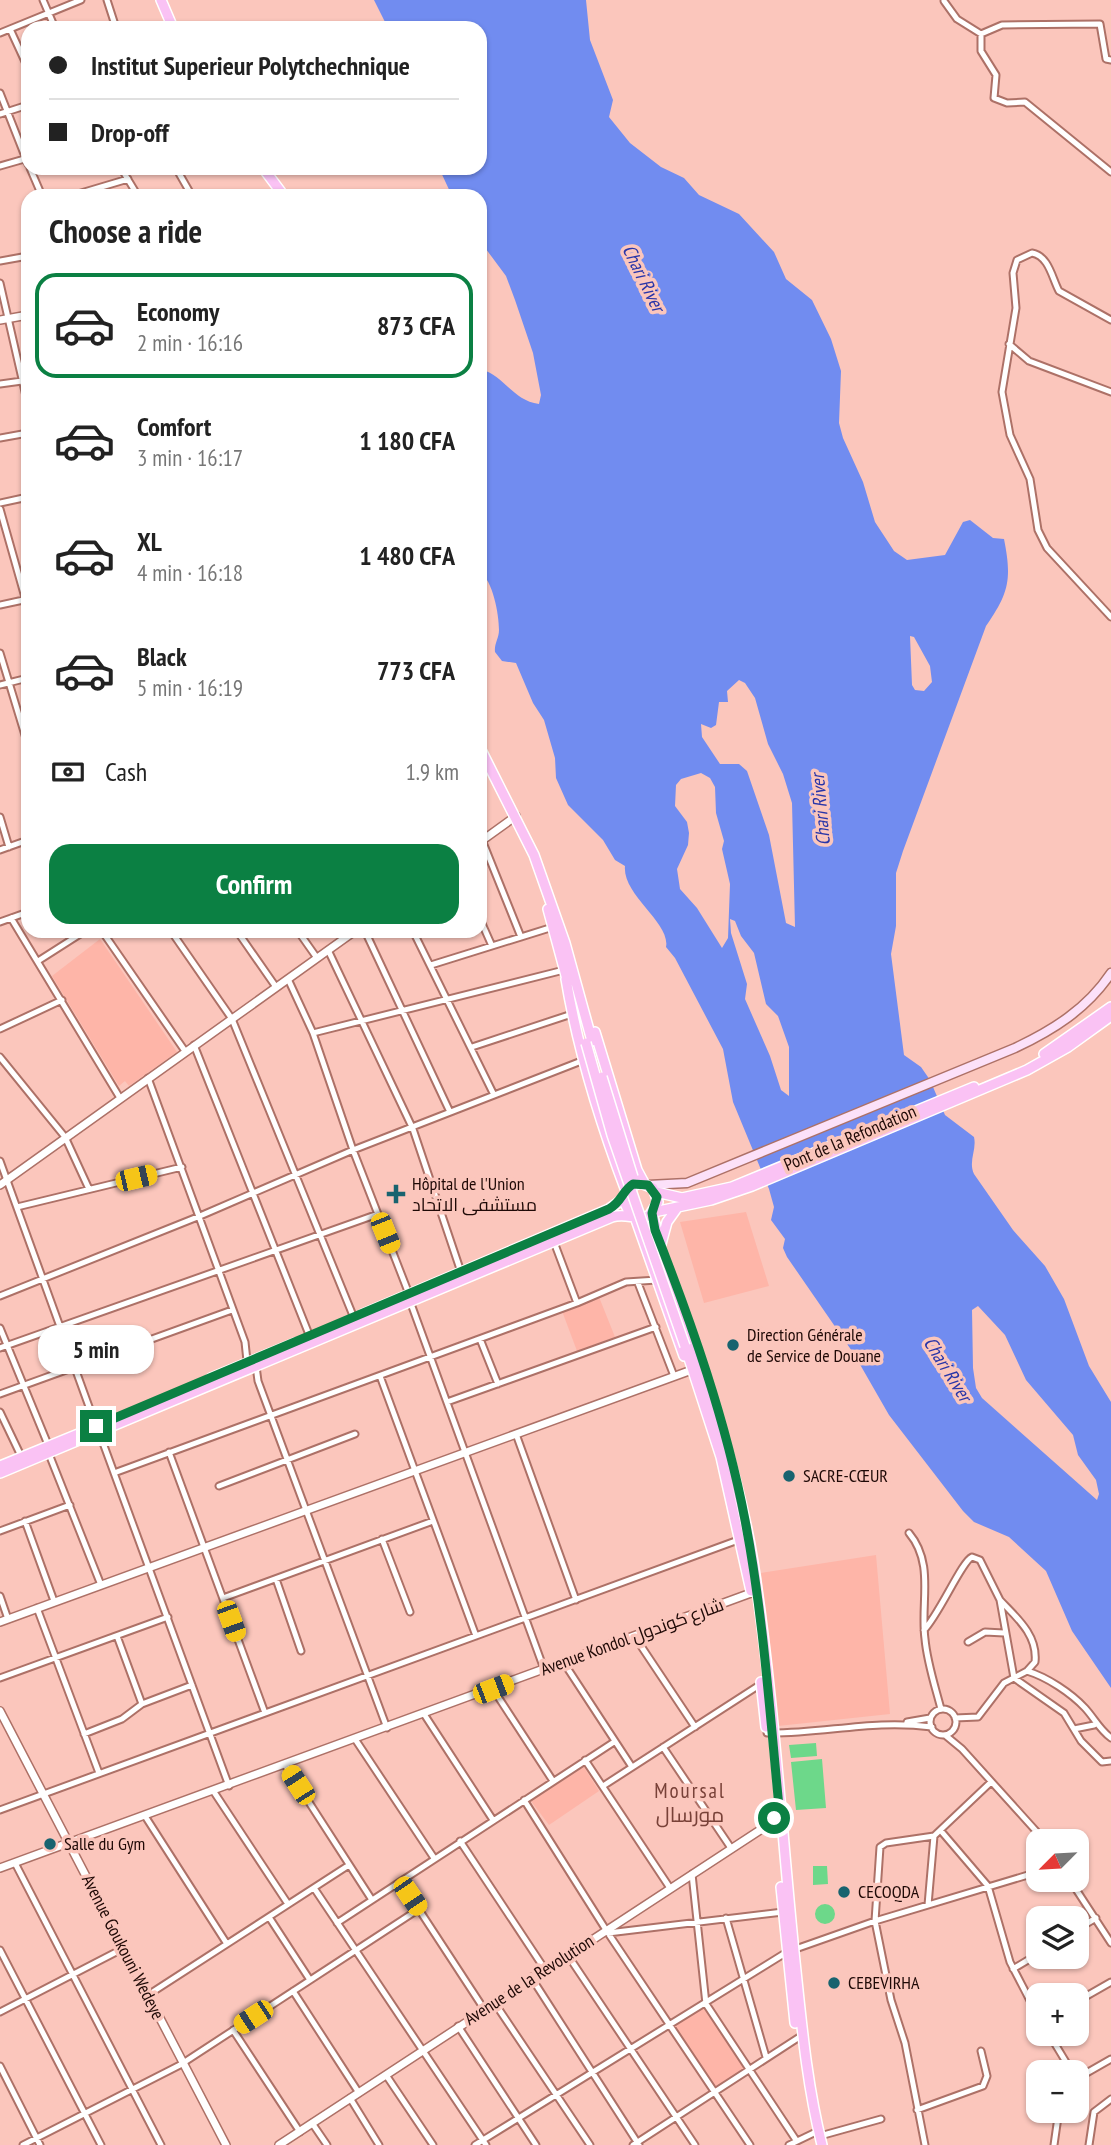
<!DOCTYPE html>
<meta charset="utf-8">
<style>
body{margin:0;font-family:"PT Sans Narrow",Cairo,sans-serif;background:#f6f6f6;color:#222;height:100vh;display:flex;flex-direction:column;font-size:26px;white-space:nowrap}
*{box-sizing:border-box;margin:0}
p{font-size:23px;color:#767676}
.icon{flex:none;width:38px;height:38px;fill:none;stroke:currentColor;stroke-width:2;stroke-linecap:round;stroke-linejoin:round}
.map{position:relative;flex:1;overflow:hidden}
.details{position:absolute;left:21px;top:189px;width:466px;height:749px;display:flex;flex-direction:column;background:#fff;border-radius:21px;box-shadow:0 2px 5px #0004}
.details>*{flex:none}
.guide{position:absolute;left:21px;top:21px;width:466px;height:154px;border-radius:21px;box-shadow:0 2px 5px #0004;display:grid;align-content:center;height:154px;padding:0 28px;background:#fff}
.needle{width:46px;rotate:246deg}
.tools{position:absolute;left:1026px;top:1829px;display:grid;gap:14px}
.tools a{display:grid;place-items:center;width:63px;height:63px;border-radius:14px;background:#fff;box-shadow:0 2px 5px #0004;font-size:35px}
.end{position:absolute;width:32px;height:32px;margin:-16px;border:9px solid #0b8043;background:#fff;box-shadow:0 0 0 4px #fff}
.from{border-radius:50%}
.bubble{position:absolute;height:49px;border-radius:21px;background:#fff;box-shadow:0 2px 5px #0004;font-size:23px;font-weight:700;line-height:49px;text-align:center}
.car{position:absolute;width:21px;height:42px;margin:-21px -10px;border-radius:9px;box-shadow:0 0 5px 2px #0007;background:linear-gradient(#f5c518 24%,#345 0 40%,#f5c518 0 76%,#345 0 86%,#f5c518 0)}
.guide b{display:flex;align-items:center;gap:24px;height:66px;font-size:26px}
.guide b+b{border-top:2px solid #e0e0e0}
.guide i{width:18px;height:18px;background:#222}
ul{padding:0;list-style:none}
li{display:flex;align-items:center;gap:21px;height:105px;margin:0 14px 10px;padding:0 14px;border:4px solid transparent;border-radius:21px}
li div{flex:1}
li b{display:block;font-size:26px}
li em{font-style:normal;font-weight:700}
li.selected{border-color:#0b8043}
li>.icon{width:63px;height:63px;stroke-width:1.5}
h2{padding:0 28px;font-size:32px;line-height:84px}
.pay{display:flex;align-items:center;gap:18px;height:77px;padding:0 28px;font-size:26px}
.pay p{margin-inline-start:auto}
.primary-button{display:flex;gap:14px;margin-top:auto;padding:14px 28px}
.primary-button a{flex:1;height:80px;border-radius:21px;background:#0b8043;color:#fff;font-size:28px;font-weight:700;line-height:80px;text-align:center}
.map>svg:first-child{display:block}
.built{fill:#feb5a8}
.green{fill:#6dd88a}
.water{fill:#718cf0;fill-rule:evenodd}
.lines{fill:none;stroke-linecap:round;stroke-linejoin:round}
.minor-casing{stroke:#ad7167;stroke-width:9}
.tertiary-casing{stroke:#ad7167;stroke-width:10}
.secondary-casing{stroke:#ad7167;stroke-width:11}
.primary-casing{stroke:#fff;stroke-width:12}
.minor{stroke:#fff;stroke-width:5}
.tertiary{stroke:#fff;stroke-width:7}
.secondary{stroke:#fce1f9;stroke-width:8}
.primary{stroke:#fac2f4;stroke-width:9}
.primary-bridge-casing{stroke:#fff;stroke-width:12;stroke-linecap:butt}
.primary-bridge{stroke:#fac2f4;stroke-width:9}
.route{stroke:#0b8043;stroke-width:9}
.poi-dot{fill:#18636f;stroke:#fbc6bc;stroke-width:2.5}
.labels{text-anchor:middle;stroke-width:7;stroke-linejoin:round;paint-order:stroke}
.street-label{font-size:18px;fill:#1f0906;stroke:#fbc6bc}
.poi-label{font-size:18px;fill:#1f0906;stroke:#fbc6bc;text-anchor:start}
.water-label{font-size:19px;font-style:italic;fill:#2935a8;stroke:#fbc6bc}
.quarter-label{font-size:21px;letter-spacing:2px;fill:#784138;stroke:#fbc6bc}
</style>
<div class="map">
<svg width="1111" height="2145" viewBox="0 0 1111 2145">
<rect width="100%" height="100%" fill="#fbc6bc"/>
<!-- built -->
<path class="built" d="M100 939 177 1052 129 1086 125 1081 119 1086 52 976Z
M746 1212 769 1286 704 1303 680 1222Z
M599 1297 615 1337 577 1351 562 1311Z
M876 1555 890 1714 778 1726 761 1573Z
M584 1767 599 1791 549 1825 531 1801Z
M707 2006 748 2070 711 2092 669 2028Z"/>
<!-- green -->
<path class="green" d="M816 1743 817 1756 791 1758 789 1745Z
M822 1759 826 1808 796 1810 791 1762Z
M813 1866H827L828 1884 813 1885Z
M815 1914a10 10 0 1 1 20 0a10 10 0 1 1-20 0Z"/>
<!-- water -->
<path class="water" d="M374 0H586L590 40 613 100 609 117 630 143 661 167 684 178 699 195 739 214 774 252 786 279 812 300 831 339 841 371 839 423 843 438 863 482 875 522 894 551 907 560 945 555 963 522 970 520 993 538 1004 539C1012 579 1009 593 986 626L903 851 896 873V926L891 954 904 1055 921 1067 930 1080 945 1115 974 1137C977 1150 968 1161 974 1174L1013 1230 1045 1266 1064 1299 1089 1366 1111 1402V1688L1072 1631 1046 1571 1009 1537 974 1522 963 1511 889 1415 854 1354 787 1257 783 1248 785 1239 771 1220 774 1207 769 1189 733 1102 723 1049 675 958 666 947C671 923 622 895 625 866L615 860 603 840 568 805 556 778 555 758 544 720 533 703 516 663 502 661 495 652C494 644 499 638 499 630 499 614 493 581 480 572V369C504 375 512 400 539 404L541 395 533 353 515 300 506 276 480 241V196H452L439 168H480V28H388ZM910 636 914 637 930 666 932 682 924 691 915 690 912 685ZM739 680 745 683 755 698 768 744 783 774 792 803 795 927 786 923 769 835 747 771 739 764H720L702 737 701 724 711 728 716 725 719 702H728L727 691ZM701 773 710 778 715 787 716 813 724 841 722 849 730 884 728 938 722 948 697 908 680 889 677 869 688 845 689 833 687 822 675 806 676 785 681 779ZM730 919 735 921 741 936 754 953 766 1004 778 1016 789 1047V1096L781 1090 770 1056 745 999 747 984 731 933ZM978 1306 1005 1335 1026 1380 1073 1435 1078 1455 1096 1480 1099 1494 1097 1500 982 1398 976 1388 973 1368 972 1310Z"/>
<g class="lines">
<!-- minor casing -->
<g class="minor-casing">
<path id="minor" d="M43 0 55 28
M107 0 116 28
M944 1 957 19 981 34V51L996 75 994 98 1007 103 1025 102 1111 172
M10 29 28 68
M0 33 81 0
M981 34 1002 25 1100 24 1106 59 1111 60
M0 93 28 164
M0 114 28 105
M0 166 28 158
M30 168 42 196
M121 168 138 196
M176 168 192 196
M71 196 128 179
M0 261 28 256
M0 283 28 405
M1111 320 1059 291C1052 278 1049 256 1032 253L1017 260 1013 273 1016 308 1002 392 1010 435 1030 479 1038 530 1047 548 1111 617
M1009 344 1029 361 1111 392
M0 384 22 381
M0 438 28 433
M0 503 28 497
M0 509 28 608
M0 605 28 599
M0 653 28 745
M0 685 28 678
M0 817 9 847
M482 840 521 937
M0 850 28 840
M11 918 120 1098
M480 919 492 946
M0 922 28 912
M102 931 185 1051
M171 931 232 1019 354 1318
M237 931 276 987
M298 931 317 958
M365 931 450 1112
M413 931 494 1095
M328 950 413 1129 461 1272
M38 961 85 931
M431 965 553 927
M288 979 313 1033 353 1150 409 1294
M0 1029 62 1000
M313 1033 564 970
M194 1045 310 1337
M472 1047 572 1014
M0 1057 65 1137 89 1189
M148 1078 245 1342 247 1361
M0 1161 96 1426
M17 1207 182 1167
M554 1242 577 1303
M638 1283 674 1376
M0 1296 200 1216 353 1150 584 1060
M410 1301 544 1669
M0 1328 49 1447
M480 1339 498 1384
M0 1348 378 1214
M256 1366 258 1381 387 1728
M380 1376 476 1636
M0 1394 232 1310
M447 1402 656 1327
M0 1412 22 1458
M99 1432 229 1786
M516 1434 576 1600
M169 1452 265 1713
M49 1454 101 1585
M114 1473 577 1303 626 1282 657 1280
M219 1486 355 1434
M25 1521 54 1601
M0 1531 70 1505
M909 1533C935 1564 920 1603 925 1639 927 1662 935 1686 941 1709
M382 1539 410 1612
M276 1579 301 1651
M0 1596 8 1619
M223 1598 433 1521
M37 1608 99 1773
M924 1630C939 1615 962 1561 972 1557L980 1560 1000 1600 1014 1678 1064 1713 1081 1741 1102 1762 1111 1761
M117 1636 142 1704
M635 1637 695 1727
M968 1642 985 1632 1004 1633
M564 1663 632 1767
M1027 1671C1047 1677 1071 1693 1085 1708 1095 1719 1099 1729 1111 1738
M0 1678 168 1617
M493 1689 553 1781
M930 1722a13 13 0 1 1 26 0a13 13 0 1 1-26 0Z
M424 1714 493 1820
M955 1718 978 1717 1004 1683 1027 1671 1035 1662C1038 1635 1016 1617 1000 1600
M907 1722 930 1718
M1074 1729 1094 1725
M767 1733C825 1734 871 1719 932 1727
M84 1734 122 1719 142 1704 192 1685
M945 1735 962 1749 1045 1841
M355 1739 434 1858
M663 1747 731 1848
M585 1760 670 1888
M285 1765 372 1900
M603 1786 761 1684
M214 1792 288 1904
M524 1800 608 1933 750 2145
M0 1810 741 1539
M145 1816 227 1944
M941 1831 988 1886 1010 1962 1038 2016
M460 1841 544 1968
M15 1863 161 2145
M692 1874 706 2004 796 2140
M1070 1880 1111 1943
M401 1882 484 2009
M314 1888 486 2145
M928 1905 934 1836
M269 1917 310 1980
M726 1918 766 2057
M337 1923 614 1742
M1076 1930 1096 1918
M608 1933 783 1912
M0 1950 101 2145
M567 1954 695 2145
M1013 1969 1038 1954
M531 1977 639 2145
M293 1991 359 2093
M148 1995 349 1865
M494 2002 590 2145
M1076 2002 1111 1982
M0 2012 124 1948
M458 2026 536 2145
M233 2030 300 2132
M1049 2034 1072 2072
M0 2066 40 2145
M386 2075 433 2145
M1076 2079 1111 2059
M350 2098 379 2145
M917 2110 983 2086 987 2076 981 2051
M312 2123 327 2145
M820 2136 881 2119
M23 2145 180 2065 419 1909
M475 2145 787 1952 875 1921 1038 1872
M633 2145 801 2036
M789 2145 818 2131
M925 2145 905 2043 891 2000 875 1921 880 1847 886 1843 934 1836 991 1782
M1054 2145 1059 2110
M1089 2145 1094 2112 1111 2099"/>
</g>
<!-- tertiary casing -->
<g class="tertiary-casing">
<path id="tertiary" d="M0 320 28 315
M480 842 516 816
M0 1185 355 931
M0 1622 689 1371
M0 1711 226 2145
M0 1868 751 1593
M279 2145 780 1817"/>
</g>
<!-- secondary casing -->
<g class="secondary-casing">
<path id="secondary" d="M648 1185 687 1183 1015 1048C1053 1030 1087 1009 1111 973"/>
</g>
<!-- primary casing -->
<g class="primary-casing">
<path id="primary" d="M161 0 173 28
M263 168 284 196
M480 748 534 855 565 943 592 1041
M548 909 568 983
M566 979C578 1051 600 1122 626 1191
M595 1032 637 1170 644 1183
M1044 1054 1111 1007
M656 1192 682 1198 732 1187 974 1087
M654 1212 711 1200 752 1186 1027 1070 1068 1047 1111 1016
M652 1213 660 1242
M635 1217 684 1356
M654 1239C691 1345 735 1450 753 1562 773 1691 781 1822 794 1952 801 2017 806 2081 822 2145
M661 1244 667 1222 677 1208
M363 1314 609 1209 623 1199
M685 1346 721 1457 751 1591
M211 1378 295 1343
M0 1466 115 1419
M0 1473 612 1217C626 1213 635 1220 649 1216L658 1202 653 1188 640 1183 628 1188 623 1199 630 1214
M761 1682 766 1727
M781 1887 795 2023"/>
</g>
<!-- minor -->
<use href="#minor" class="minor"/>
<!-- tertiary -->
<use href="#tertiary" class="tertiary"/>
<!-- secondary -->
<use href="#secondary" class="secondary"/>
<!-- primary -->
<use href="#primary" class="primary"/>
<!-- primary-bridge casing -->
<g class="primary-bridge-casing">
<path id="primary-bridge" d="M586 1043 612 1135 685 1346
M602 1077 633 1177"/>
</g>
<!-- primary-bridge -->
<use href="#primary-bridge" class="primary-bridge"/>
</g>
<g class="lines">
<!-- route -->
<path class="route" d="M96 1426 609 1209C622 1202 622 1191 633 1184L648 1185 657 1197 652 1213 655 1230C692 1324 726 1421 745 1520 764 1618 770 1718 780 1817L774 1818"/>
</g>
<!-- markers -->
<g class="poi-dot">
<path d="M392.5 1183.5h7v7h7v7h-7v7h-7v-7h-7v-7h7z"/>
<circle cx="733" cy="1345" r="7"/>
<circle cx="789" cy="1476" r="7"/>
<circle cx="50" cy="1844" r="7"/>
<circle cx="844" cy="1892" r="7"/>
<circle cx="834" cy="1983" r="7"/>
</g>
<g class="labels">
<!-- street labels -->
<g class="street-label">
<text transform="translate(850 1138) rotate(-23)" y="6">Pont de la Refondation</text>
<text transform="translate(632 1637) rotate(-20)" y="6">Avenue Kondol شارع كوندول</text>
<text transform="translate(123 1947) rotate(63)" y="6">Avenue Goukouni Wedeye</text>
<text transform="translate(529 1980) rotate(-33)" y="6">Avenue de la Revolution</text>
</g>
<!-- poi labels -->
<g class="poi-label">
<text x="412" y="1190">Hôpital de l'Union<tspan x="412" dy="21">مستشفى الاتحاد</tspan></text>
<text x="747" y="1341">Direction Générale<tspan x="747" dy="21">de Service de Douane</tspan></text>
<text x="803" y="1482">SACRE-CŒUR</text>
<text x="64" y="1850">Salle du Gym</text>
<text x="858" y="1898">CECOQDA</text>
<text x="848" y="1989">CEBEVIRHA</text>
</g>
<!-- water labels -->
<g class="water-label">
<text transform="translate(644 278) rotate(64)" y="7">Chari River</text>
<text transform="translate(820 810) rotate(-95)" y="7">Chari River</text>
<text transform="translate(948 1369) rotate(58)" y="7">Chari River</text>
</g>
<!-- quarter labels -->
<g class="quarter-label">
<text x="690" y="1798">Moursal<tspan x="690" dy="24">مورسال</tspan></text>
</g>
</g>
</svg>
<div class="tools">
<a><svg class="needle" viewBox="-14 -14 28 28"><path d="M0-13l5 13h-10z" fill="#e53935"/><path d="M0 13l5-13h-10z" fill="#767676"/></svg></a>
<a><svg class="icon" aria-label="layers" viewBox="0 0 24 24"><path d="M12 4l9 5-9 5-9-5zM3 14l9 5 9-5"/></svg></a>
<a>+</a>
<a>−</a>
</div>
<i class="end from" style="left:774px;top:1818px"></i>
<i class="end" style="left:96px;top:1426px"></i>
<div class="bubble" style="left:38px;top:1325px;width:116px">5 min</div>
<i class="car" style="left:136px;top:1178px;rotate:77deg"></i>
<i class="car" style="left:385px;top:1233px;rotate:158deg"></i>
<i class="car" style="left:231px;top:1621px;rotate:160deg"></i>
<i class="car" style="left:493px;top:1689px;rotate:69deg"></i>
<i class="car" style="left:298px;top:1785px;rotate:327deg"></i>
<i class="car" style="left:410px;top:1896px;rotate:146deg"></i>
<i class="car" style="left:253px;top:2017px;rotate:237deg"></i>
<div class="guide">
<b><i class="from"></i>Institut Superieur Polytchechnique</b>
<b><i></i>Drop-off</b>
</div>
<section class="details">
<h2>Choose a ride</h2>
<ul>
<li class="selected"><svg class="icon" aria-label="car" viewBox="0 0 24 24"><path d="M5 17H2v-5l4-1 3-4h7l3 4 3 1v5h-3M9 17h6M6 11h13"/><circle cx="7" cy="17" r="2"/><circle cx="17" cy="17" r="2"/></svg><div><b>Economy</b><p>2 min · 16:16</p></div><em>873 CFA</em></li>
<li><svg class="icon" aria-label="car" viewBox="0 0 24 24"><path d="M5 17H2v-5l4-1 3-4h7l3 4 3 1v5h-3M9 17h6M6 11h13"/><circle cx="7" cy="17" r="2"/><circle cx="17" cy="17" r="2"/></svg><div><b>Comfort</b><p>3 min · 16:17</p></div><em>1 180 CFA</em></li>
<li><svg class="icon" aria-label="car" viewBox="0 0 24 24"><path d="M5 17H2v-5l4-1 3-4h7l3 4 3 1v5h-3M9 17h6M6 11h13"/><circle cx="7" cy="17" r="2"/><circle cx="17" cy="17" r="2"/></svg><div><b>XL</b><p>4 min · 16:18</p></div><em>1 480 CFA</em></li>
<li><svg class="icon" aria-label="car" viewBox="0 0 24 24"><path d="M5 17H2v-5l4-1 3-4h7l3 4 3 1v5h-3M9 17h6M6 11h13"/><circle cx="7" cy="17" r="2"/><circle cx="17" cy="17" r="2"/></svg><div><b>Black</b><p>5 min · 16:19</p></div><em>773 CFA</em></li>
</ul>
<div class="pay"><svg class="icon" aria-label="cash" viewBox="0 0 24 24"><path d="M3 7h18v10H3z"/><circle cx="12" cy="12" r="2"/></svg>Cash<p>1.9 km</p></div>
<div class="primary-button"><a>Confirm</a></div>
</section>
</div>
